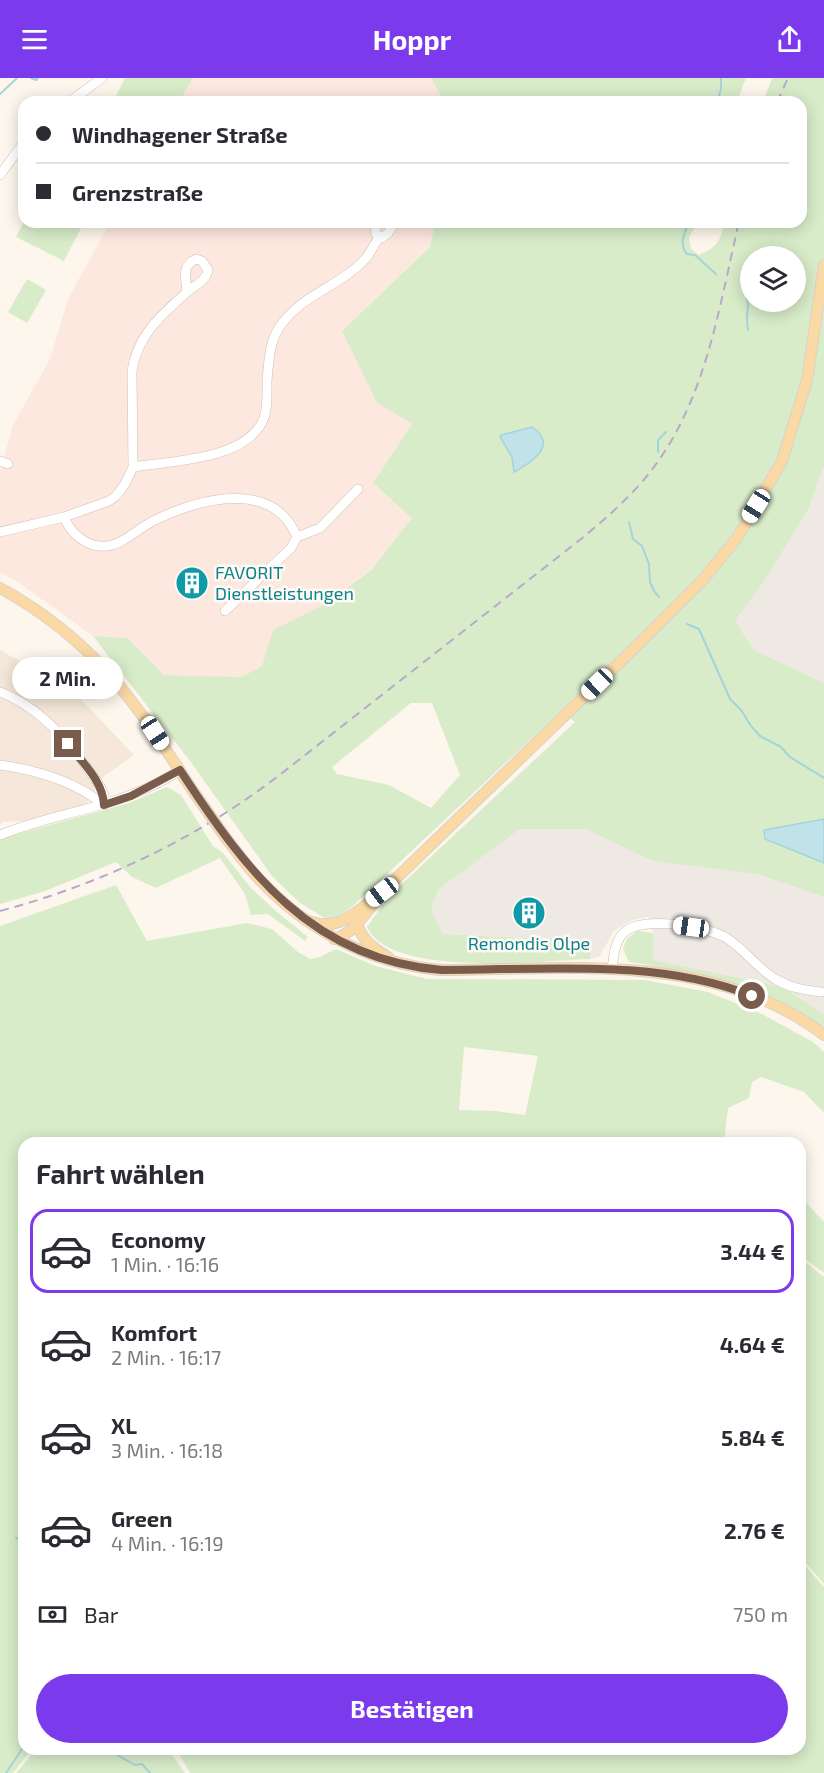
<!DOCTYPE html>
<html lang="de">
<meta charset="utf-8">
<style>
body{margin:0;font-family:"Exo 2",sans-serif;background:#f2f2f3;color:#2b2b33;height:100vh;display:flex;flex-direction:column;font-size:22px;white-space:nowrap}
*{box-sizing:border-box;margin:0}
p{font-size:20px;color:#7c7c81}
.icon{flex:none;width:33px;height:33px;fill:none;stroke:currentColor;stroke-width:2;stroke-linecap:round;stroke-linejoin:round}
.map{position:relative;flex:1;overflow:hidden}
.details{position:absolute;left:18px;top:1059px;width:788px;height:618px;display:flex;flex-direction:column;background:#fff;border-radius:18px;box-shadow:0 3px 15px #0003}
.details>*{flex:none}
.hud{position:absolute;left:18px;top:18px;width:789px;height:132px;border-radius:18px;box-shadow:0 3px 15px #0003;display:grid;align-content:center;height:132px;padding:0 18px;background:#fff}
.tools{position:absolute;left:740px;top:168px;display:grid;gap:12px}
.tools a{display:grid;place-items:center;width:66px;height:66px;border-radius:50%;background:#fff;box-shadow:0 3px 15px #0003;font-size:30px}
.end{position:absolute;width:27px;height:27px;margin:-14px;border:8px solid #7a5c4d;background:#fff;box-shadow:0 0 0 3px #fff}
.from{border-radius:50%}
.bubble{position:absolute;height:42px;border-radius:21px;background:#fff;box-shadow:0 3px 15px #0003;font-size:20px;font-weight:700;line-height:42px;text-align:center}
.car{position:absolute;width:18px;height:36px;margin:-18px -9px;border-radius:8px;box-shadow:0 0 4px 2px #0007;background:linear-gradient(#fff 24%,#345 0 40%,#fff 0 76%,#345 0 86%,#fff 0)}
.hud b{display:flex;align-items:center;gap:21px;height:57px;font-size:22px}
.hud b+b{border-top:2px solid #e1e1e2}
.hud i{width:15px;height:15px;background:#2b2b33}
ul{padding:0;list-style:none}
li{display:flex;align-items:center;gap:18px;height:84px;margin:0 12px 9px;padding:0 6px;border:3px solid transparent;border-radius:18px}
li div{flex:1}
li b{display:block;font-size:22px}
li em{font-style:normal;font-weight:700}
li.current{border-color:#7c3aed}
li>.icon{width:54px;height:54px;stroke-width:1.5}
h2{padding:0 18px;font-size:27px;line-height:72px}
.pay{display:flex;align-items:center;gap:15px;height:66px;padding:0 18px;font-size:22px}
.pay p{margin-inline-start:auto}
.button{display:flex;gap:12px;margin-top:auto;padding:12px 18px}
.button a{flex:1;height:69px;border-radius:36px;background:#7c3aed;color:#fff;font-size:24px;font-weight:700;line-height:69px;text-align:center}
header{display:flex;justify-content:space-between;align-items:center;height:78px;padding:0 18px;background:#7c3aed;color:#fff;font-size:27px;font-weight:700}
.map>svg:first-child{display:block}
.residential{fill:#f5e8da}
.commercial{fill:#fde8e0}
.industrial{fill:#efe9e4}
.green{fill:#d8ecc9;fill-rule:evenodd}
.water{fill:#bfe3e8;stroke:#a5d3da;stroke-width:1.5}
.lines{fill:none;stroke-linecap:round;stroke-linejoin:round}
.stream{stroke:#a5d3da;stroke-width:2}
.minor-casing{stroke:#d1beb0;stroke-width:10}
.major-casing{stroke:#dad1cd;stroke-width:12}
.minor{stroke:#fff;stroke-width:9}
.major{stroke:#fbd9a5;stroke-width:10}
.rail{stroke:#b9a8c9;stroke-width:2;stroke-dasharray:9 6;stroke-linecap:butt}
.major-bridge-casing{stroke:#dad1cd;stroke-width:12;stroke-linecap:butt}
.major-bridge{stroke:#fbd9a5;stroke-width:10}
.route{stroke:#7a5c4d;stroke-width:8}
.labels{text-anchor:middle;stroke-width:5;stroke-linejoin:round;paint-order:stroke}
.culture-label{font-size:18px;fill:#0d838f;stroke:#fffaf3;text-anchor:start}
</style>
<header><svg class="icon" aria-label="menu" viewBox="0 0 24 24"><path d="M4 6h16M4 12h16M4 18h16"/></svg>Hoppr<svg class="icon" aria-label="share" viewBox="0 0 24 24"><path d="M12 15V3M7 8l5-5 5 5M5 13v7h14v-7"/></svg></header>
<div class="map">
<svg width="824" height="1695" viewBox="0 0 824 1695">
<rect width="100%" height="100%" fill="#fdf6ec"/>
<!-- residential -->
<path class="residential" d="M0 572 72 612 134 677 103 699 87 726 25 743 3 744 0 747Z"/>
<!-- commercial -->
<path class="commercial" d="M193 0H431L444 24H179Z
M110 144H435L430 169 342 253 377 325 412 346 373 405 413 440 372 490 327 525 273 552 262 588 241 599 164 597 127 560 93 558 19 505 0 494V393L13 347 50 281 68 221Z"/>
<!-- industrial -->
<path class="industrial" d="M824 388V605L754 572 735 543 765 502 808 432Z
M520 751H586L652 783 757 796 824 819V936L781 909 652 882 653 855 648 839 632 842 614 853 599 879 590 881 589 863 443 856 434 840 432 825 439 811Z"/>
<!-- green -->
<path class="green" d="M125 0H193L179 24H113Z
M431 0H746L737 24H444Z
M772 0H824V388L808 432 765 502 735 543 754 572 824 605V819L757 796 652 783 586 751H520L439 811C428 832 432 836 443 856L590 863V881C541 883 390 900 367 849L389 818 575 644 561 633 354 827 336 841 328 842 300 825 272 798 190 683 93 558 127 560 164 597 241 599 262 588 273 552 327 525 372 491 412 440 373 405 412 346 377 325 342 253 430 169 435 144H698L689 159 691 171 699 177C717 169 721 163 724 144H801V24H763ZM750 178H795V224H750ZM411 625H432L460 697 431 730 389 707 337 696 332 689Z
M24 144H84L64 183 16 159Z
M27 201 46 212 27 245 8 234Z
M167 709 181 717 213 768 223 775 251 810 277 834 308 859 305 863 268 836 251 837 245 816 220 780 156 810 132 799 116 784 45 813 0 826V761L129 725Z
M116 807 147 863 247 845 272 851 298 874 310 881 320 879 336 871 375 888 427 901 645 902 708 914 760 935 813 964 824 974V1035L804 1014 761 999 752 1004 749 1020 728 1030 724 1064 726 1065H24V1671H32L13 1695H0V848ZM464 969 538 978 525 1037 496 1033 459 1032Z
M637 853 653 855V882L782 909 824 936V952C815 944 803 939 792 933 741 905 686 893 629 884L623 871 627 861Z
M800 1118 824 1144V1195L800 1177Z
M800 1180 824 1199V1506L800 1478Z
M800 1482 824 1509V1695H190L176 1671H800Z
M36 1671H168L185 1695H16Z"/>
<!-- water -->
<path class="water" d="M532 349C559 367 531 385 514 394L512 379 500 359 501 357Z
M824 741V785L765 761 764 752Z"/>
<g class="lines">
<!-- stream -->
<path class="stream" d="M31 0 36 2 38 0
M0 16 17 0
M717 24 721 11V0
M689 144C685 155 678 165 687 176L695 177 716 196
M743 204C743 212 748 220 748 228 747 237 746 243 748 252
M658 374V362L666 354
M629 444 633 461 642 468 649 486 650 504 654 513 659 519
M687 546 699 551 730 621 741 632 751 648 760 658 781 669 790 679 824 700
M16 1460 24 1463
M93 1671 96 1673 100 1671
M107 1671 135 1687 142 1686 150 1695
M6 1695 24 1668"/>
<!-- minor casing -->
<g class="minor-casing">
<path id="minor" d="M69 24 102 0
M0 97 24 64
M375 144 376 156 382 160 388 155 395 144
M0 383 8 386
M133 389C172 383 248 382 264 340 268 329 267 315 267 303 269 281 269 260 284 243 306 215 344 206 367 179 371 173 375 166 379 159
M64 439C71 456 87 470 107 468 124 466 140 449 155 442 199 421 273 400 297 459L291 470 225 533
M0 454 64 439 109 423 117 417 125 406 133 389 132 293C137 258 160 238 186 215 194 207 206 204 208 192L202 183 196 181C181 188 186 200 187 214
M297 459 320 450 358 411
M0 614C43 630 75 671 100 708L104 717V727
M0 687C36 692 76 704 104 727
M0 757C60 733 125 729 180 692
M612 891C614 878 614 862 626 853 645 838 708 848 728 861 745 872 759 892 777 902 791 910 805 912 821 914"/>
</g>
<!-- major casing -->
<g class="major-casing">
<path id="major" d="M0 510C95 562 136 625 193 713
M226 760C236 773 246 787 257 799 306 852 370 886 442 892 570 891 716 874 824 957
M304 841C338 857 356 834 382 814L614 590 701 504 737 460 782 383 807 302 824 187
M357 846C363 864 374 870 389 880
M334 861C352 856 362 840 373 826"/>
</g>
<!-- minor -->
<use href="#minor" class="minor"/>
<!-- major -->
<use href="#major" class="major"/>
<!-- rail -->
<path class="rail" d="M777 24 788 0
M0 833C101 806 194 762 277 699L581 461C604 442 627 422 647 398 706 325 718 233 739 144"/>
<!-- major-bridge casing -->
<g class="major-bridge-casing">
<path id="major-bridge" d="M193 713 226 760"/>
</g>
<!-- major-bridge -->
<use href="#major-bridge" class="major-bridge"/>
</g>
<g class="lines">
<!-- route -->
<path class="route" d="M68 666C82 684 103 703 104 727L131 718 180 692C246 793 312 882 442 892 542 892 658 880 752 918"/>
</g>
<!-- icons -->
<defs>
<g id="building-disc" transform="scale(1.725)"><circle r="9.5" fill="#0f9aa8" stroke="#fffaf3"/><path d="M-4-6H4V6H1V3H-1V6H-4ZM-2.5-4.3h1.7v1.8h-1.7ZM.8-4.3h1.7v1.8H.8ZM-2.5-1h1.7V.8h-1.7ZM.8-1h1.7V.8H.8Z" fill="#fff"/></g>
</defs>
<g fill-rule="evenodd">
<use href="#building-disc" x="192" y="505"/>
<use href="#building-disc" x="529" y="835"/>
</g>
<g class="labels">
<!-- culture labels -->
<g class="culture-label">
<text x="215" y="501">FAVORIT<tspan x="215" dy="21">Dienstleistungen</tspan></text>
<text x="529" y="872" text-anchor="middle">Remondis Olpe</text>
</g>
</g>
</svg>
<div class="tools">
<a><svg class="icon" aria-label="layers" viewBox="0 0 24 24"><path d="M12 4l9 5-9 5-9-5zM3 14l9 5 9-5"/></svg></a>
</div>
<i class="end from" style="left:752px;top:918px"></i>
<i class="end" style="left:68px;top:666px"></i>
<div class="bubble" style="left:12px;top:579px;width:111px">2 Min.</div>
<i class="car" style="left:756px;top:428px;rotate:212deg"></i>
<i class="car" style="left:597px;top:606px;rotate:226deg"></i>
<i class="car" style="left:155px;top:655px;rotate:147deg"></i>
<i class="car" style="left:382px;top:814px;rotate:233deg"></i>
<i class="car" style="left:691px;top:849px;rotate:278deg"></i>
<div class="hud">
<b><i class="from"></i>Windhagener Straße</b>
<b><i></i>Grenzstraße</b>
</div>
<section class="details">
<h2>Fahrt wählen</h2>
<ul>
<li class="current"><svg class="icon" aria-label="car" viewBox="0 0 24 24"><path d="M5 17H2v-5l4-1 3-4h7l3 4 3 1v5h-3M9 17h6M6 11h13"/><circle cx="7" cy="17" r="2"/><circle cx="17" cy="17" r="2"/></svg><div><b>Economy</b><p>1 Min. · 16:16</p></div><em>3.44 €</em></li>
<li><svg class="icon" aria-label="car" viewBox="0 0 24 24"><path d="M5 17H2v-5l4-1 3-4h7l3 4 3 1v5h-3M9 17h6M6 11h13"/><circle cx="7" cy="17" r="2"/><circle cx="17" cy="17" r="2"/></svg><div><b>Komfort</b><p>2 Min. · 16:17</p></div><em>4.64 €</em></li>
<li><svg class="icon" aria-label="car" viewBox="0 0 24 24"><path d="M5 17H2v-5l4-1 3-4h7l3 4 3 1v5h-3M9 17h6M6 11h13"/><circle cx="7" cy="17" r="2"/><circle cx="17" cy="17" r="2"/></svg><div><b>XL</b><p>3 Min. · 16:18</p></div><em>5.84 €</em></li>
<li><svg class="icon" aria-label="car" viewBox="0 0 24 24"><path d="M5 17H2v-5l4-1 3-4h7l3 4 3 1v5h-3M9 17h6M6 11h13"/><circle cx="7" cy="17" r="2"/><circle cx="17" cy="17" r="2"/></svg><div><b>Green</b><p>4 Min. · 16:19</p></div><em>2.76 €</em></li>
</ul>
<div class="pay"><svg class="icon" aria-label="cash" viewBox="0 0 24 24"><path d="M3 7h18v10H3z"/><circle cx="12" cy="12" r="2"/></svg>Bar<p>750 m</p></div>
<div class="button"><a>Bestätigen</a></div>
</section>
</div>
